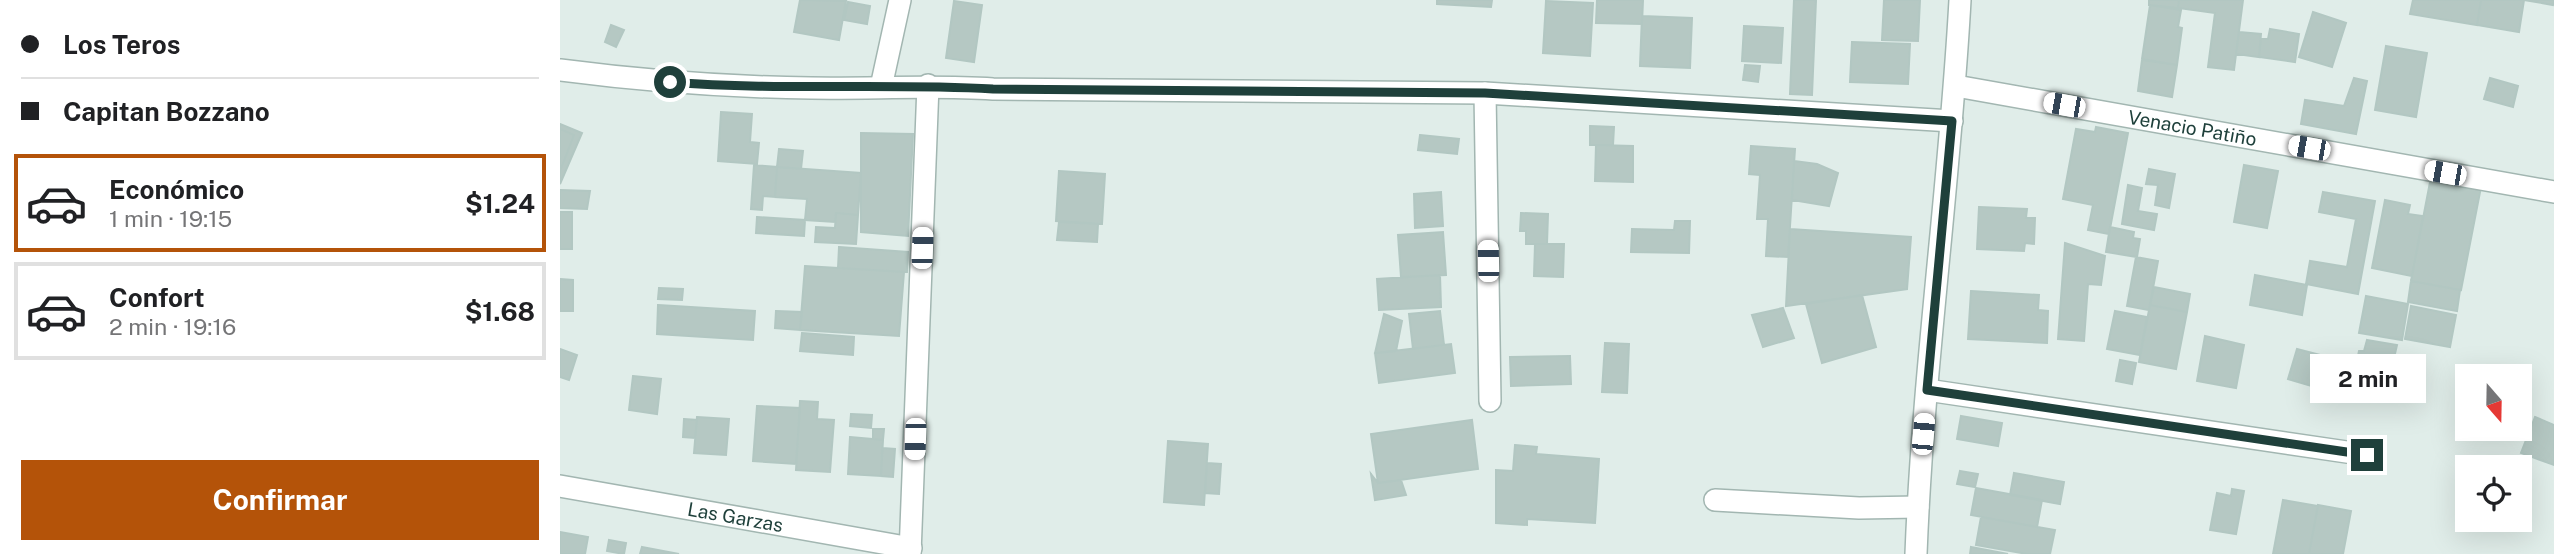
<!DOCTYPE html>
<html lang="es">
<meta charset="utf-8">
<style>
body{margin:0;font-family:"Public Sans",sans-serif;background:#f6f6f6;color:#202124;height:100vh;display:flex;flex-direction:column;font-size:26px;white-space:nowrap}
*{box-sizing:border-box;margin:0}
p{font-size:23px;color:#757577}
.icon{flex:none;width:38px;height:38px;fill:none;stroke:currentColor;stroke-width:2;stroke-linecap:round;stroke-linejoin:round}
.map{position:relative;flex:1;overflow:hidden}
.side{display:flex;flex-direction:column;background:#fff;width:560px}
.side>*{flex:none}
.guide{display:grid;align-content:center;height:154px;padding:0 21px;background:#fff}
.needle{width:46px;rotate:160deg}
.buttons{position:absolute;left:1895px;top:364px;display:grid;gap:14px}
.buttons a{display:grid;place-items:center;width:77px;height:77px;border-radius:0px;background:#fff;box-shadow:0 7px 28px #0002;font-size:35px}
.end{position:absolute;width:32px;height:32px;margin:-16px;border:9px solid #1f403b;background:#fff;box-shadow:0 0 0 4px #fff}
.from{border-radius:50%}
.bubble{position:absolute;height:49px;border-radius:0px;background:#fff;box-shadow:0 7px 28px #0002;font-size:23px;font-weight:700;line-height:49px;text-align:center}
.car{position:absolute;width:21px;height:42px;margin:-21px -10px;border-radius:9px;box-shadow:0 0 5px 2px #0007;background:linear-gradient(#fff 24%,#345 0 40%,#fff 0 76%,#345 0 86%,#fff 0)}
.guide b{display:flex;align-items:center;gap:24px;height:66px;font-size:26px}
.guide b+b{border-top:2px solid #e0e0e0}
.guide i{width:18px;height:18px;background:#202124}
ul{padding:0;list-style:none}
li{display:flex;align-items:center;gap:21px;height:98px;margin:0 14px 10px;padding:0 7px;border:4px solid #e0e0e0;border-radius:0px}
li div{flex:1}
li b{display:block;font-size:26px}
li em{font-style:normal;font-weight:700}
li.selected{border-color:#b45309}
li>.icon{width:63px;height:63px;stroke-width:1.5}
.button{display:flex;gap:14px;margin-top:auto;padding:14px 21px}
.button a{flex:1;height:80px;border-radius:0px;background:#b45309;color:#fff;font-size:28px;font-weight:700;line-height:80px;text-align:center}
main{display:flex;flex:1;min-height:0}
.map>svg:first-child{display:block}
.building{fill:#b5c8c3;stroke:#b2c7c2;stroke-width:2}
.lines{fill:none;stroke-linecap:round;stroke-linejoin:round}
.minor-casing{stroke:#a2b6b1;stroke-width:24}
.minor{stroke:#fff;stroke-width:21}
.route{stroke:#1f403b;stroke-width:9}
.labels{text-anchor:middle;stroke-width:7;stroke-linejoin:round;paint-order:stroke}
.street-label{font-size:19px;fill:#1f403b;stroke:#f1f9f6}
</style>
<main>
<section class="side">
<div class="guide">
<b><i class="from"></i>Los Teros</b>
<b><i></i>Capitan Bozzano</b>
</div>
<ul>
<li class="selected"><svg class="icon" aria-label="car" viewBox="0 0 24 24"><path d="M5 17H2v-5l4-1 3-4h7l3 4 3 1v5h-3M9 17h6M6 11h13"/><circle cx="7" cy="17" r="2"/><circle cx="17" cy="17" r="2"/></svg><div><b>Económico</b><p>1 min · 19:15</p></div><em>$1.24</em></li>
<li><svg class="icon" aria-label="car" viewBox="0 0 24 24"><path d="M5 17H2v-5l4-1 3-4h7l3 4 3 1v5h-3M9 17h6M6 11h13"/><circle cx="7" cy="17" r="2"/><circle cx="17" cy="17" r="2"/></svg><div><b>Confort</b><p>2 min · 19:16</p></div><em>$1.68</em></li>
</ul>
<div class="button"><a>Confirmar</a></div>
</section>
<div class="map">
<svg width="1994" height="554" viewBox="0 0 1994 554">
<rect width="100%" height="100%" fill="#e0ede9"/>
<!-- building -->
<path class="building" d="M240 0 286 1 279 40 234 32Z
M877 0H932L931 7 877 4Z
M1037 0H1083L1082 24 1036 23Z
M1234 0H1256L1252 95 1230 94Z
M1324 0H1360L1358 41 1322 40Z
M1589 0H1619L1618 8 1589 5Z
M1619 0H1683L1674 70 1648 67 1655 13 1618 8Z
M1853 0H1921L1917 25 1850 14Z
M1921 0H1964L1959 32 1917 25Z
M1964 0H1994V2L1993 5Z
M394 1 422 5 414 62 386 58Z
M986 1 1033 3 1030 56 983 53Z
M288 2 310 6 307 24 284 20Z
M1590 5 1621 10 1618 27 1622 28 1617 65 1582 59Z
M1753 12 1786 23 1772 67 1739 57Z
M1082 16 1132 18 1130 68 1080 66Z
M51 25 64 30 56 47 45 42Z
M1184 26 1223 28 1221 63 1182 61Z
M1710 29 1739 34 1735 62 1699 57 1701 38 1708 39Z
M1679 32 1701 34 1699 57 1676 54Z
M1292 42 1350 44 1348 84 1290 82Z
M1826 46 1867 53 1856 117 1815 110Z
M1582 60 1617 65 1612 97 1578 91Z
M1185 65 1200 66 1198 82 1183 80Z
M1794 78 1807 81 1796 134 1741 124 1745 100 1784 106Z
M1930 78 1958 86 1953 107 1924 99Z
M161 112 192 114 190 142 199 143 197 164 158 161Z
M0 124 22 133 0 184Z
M1030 126 1054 127 1053 145H1030Z
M1536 127 1568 133 1549 234 1528 230 1533 205 1503 199 1516 129 1535 132Z
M0 129 14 135 0 171Z
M301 133 353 134 348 236 301 232Z
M860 135 899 139 897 154 858 150Z
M1036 145 1073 146V182L1035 181Z
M1191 146 1235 149 1228 257 1206 256 1208 219H1197L1200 175 1189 174Z
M219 149 243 151 241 169 217 167Z
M1234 161 1257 164 1278 173 1269 206 1232 200Z
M194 165 217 167 215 197 203 196 202 210 191 209Z
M1684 165 1718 171 1707 228 1674 222Z
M217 167 301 173 298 215 276 213 275 222 245 220 247 199 215 197Z
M1589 169 1615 174 1609 208 1595 205 1598 185 1586 184Z
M499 171 545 174 542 224 496 221Z
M1871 177 1921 187 1901 290 1851 281Z
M1568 185 1582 188 1578 211 1597 214 1594 230 1562 224Z
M0 190 30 191 27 209 0 208Z
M881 192 883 226 855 228 854 194Z
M1763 192 1815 201 1798 294 1746 284 1750 261 1787 267 1796 219 1759 212Z
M1825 200 1850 205 1848 214 1863 216 1852 276 1812 268Z
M1419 207 1467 209 1466 218H1475L1474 244 1465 243 1464 251 1417 249Z
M0 212H12V249H0Z
M276 213 298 215 296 244 255 242 256 227 275 228Z
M961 213 988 214 987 244H966V231H960Z
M197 217 245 220 244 236 196 233Z
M1115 221H1130L1129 253 1071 252 1072 229 1114 230Z
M499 222 538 224 537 242 497 240Z
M1550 227 1574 232 1573 238 1580 239 1577 257 1546 252Z
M1230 229 1351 237 1347 289 1226 306Z
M883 232 886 275 841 277 838 235Z
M1505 243 1545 256 1541 285 1528 284 1524 341 1498 339Z
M975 244H1004L1003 277 974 276Z
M279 247 348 252 347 272 278 268Z
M1576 257 1598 261 1589 310 1567 306Z
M245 266 344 272 339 336 240 330Z
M880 275 881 307 819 310 817 279Z
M1695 275 1747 285 1742 315 1690 305Z
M0 279 13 280V311H0Z
M1851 281 1900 290 1897 311 1848 302Z
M1594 287 1630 294 1627 312 1590 305Z
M99 288 123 289 122 300 98 299Z
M1411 291 1479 295 1478 310 1488 311 1487 343 1408 339Z
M1302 295 1316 347 1262 363 1246 304Z
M1806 296 1848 304 1842 340 1799 333Z
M98 305 195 311 193 340 97 334Z
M1590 305 1627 312 1616 369 1579 362Z
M1851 306 1896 315 1890 347 1845 339Z
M1223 308 1234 338 1203 347 1192 315Z
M216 311 242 312 240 330 215 328Z
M880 311 884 345 853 349 849 314Z
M1555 311 1587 317 1580 355 1547 349Z
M824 314 842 321 836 351 815 353Z
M242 333 294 337 293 355 240 351Z
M1645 336 1684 345 1676 388 1637 381Z
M1807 340 1837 345 1834 358 1838 359 1832 392 1792 385 1799 351H1804Z
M1045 343 1069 344 1067 393 1042 392Z
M891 344 895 373 819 383 815 353Z
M0 349 17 355 9 380 0 377Z
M1737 349 1764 356 1755 387 1728 379Z
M1010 356 1011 384 951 386 950 357Z
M1560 360 1576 363 1572 384 1556 381Z
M73 376 101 379 97 414 69 410Z
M240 401 258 402 257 419 274 420 270 472 236 470Z
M197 406 240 408 236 464 193 461Z
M291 414 312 415 311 428 290 426Z
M1401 416 1442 423 1438 446 1397 439Z
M137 417 169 419 166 455 134 453Z
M1975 417 1994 425V465L1961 453Z
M124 419 137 420 135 438 123 437Z
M912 420 918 469 818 483 811 434Z
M313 429H324L323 440 313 439Z
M290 437 323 440 321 476 288 474Z
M608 441 648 444 644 505 604 502Z
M955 445 977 447 976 454 1039 459 1035 523 967 519V525L936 523V470L953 471Z
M322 448 335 449 333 477 321 476Z
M647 463 661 464 659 494 645 493Z
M1400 471 1418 474 1415 487 1397 484Z
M1454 473 1504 482 1500 504 1450 495Z
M811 474 818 483 841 480 846 495 815 500Z
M1416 488 1482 500 1477 527 1411 515Z
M1672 489 1684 491 1676 534 1650 530 1657 493 1671 496Z
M1723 500 1758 506 1749 554H1713Z
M1758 505 1791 511 1783 554H1749Z
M1421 517 1495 530 1490 554H1467L1416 545Z
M0 532 28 537 25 554H0Z
M49 540 66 543 64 554 47 551Z
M82 547 119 554H80Z
M1411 547 1448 554H1410Z"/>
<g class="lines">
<!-- minor casing -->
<g class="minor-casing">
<g id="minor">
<path d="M0 70C84 81 167 87 251 88 312 89 372 85 433 89L925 93 1392 121"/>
<path id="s1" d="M1396 86 1994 192"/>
<path d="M321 87 340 0"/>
<path d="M925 93 930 401"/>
<path d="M1367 390 1807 455"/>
<path id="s2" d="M0 486 351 548"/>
<path d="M1155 500 1299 508 1358 507"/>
<path d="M350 554 368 85"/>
<path d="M1356 554C1363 369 1390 185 1400 0"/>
</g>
</g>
<!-- minor -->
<use href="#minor" class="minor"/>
</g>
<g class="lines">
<!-- route -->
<path class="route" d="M110 82C218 91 325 83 433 89L925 93 1392 121 1367 390 1807 455"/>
</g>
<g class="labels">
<!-- street labels -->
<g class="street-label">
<text dy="7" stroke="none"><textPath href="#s1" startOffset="240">Venacio Patiño</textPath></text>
<text dy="7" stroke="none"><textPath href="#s2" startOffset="178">Las Garzas</textPath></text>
</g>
</g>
</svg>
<div class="buttons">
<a><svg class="needle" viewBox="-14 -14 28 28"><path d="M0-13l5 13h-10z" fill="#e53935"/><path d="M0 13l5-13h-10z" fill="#757577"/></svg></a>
<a><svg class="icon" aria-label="locate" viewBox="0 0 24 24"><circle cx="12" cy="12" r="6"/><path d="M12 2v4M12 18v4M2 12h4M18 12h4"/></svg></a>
</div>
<i class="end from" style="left:110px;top:82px"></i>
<i class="end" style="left:1807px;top:455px"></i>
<div class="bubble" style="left:1750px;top:354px;width:116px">2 min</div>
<i class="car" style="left:1504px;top:105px;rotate:280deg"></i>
<i class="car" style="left:1749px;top:148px;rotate:280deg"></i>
<i class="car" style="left:1885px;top:173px;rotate:280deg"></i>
<i class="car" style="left:362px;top:248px;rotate:2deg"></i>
<i class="car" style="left:928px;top:261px;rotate:359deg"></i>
<i class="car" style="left:1363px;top:434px;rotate:5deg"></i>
<i class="car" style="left:355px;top:439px;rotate:182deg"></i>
</div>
</main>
